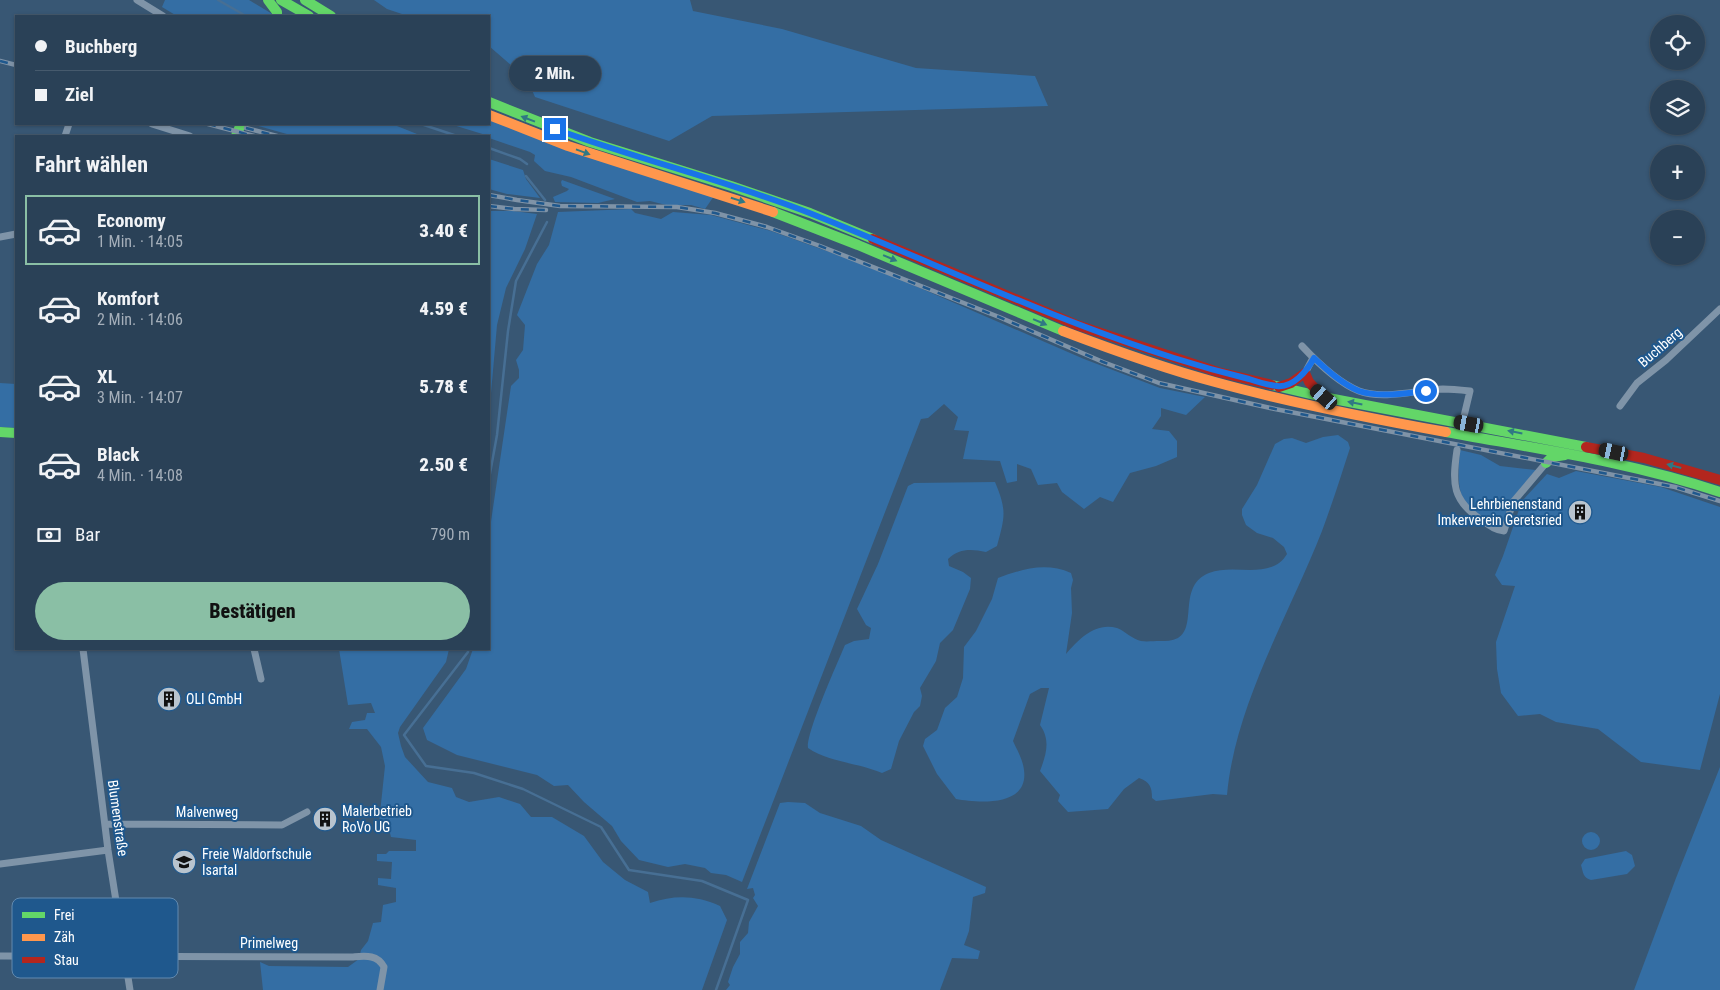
<!DOCTYPE html>
<html lang="de">
<meta charset="utf-8">
<style>
body{margin:0;font-family:"Roboto Condensed",sans-serif;background:#364c61;color:#f1f3f6;height:100vh;display:flex;flex-direction:column;font-size:19px;white-space:nowrap}
*{box-sizing:border-box;margin:0}
p{font-size:16px;color:#a5afba}
.icon{flex:none;width:28px;height:28px;fill:none;stroke:currentColor;stroke-width:2;stroke-linecap:round;stroke-linejoin:round}
.map{position:relative;flex:1;overflow:hidden}
.drawer{position:absolute;left:15px;top:135px;width:475px;height:515px;display:flex;flex-direction:column;background:#2a4157;border-radius:0px;box-shadow:0 1px 4px #0004,0 0 0 1px #465a6d}
.drawer>*{flex:none}
.hud{position:absolute;left:15px;top:15px;width:475px;height:110px;border-radius:0px;box-shadow:0 1px 4px #0004,0 0 0 1px #465a6d;display:grid;align-content:center;height:110px;padding:0 20px;background:#2a4157}
.fabs{position:absolute;left:1650px;top:15px;display:grid;gap:10px}
.fabs a{display:grid;place-items:center;width:55px;height:55px;border-radius:50%;background:#2a4157;box-shadow:0 1px 4px #0004,0 0 0 1px #465a6d;font-size:25px}
.end{position:absolute;width:22px;height:22px;margin:-11px;border:6px solid #1a73e8;background:#fff;box-shadow:0 0 0 2px #fff}
.from{border-radius:50%}
.bubble{position:absolute;height:35px;border-radius:18px;background:#2a4157;box-shadow:0 1px 4px #0004,0 0 0 1px #465a6d;font-size:16px;font-weight:800;line-height:35px;text-align:center}
.car{position:absolute;width:15px;height:30px;margin:-15px -8px;border-radius:6px;box-shadow:0 0 4px 1px #0007;background:linear-gradient(#222 24%,#8ab4d8 0 40%,#222 0 76%,#8ab4d8 0 86%,#222 0)}
.hud b{display:flex;align-items:center;gap:18px;height:48px;font-size:19px}
.hud b+b{border-top:1px solid #465a6d}
.hud i{width:12px;height:12px;background:#f1f3f6}
ul{padding:0;list-style:none}
li{display:flex;align-items:center;gap:15px;height:70px;margin:0 10px 8px;padding:0 10px;border:2px solid transparent;border-radius:0px}
li div{flex:1}
li b{display:block;font-size:19px}
li em{font-style:normal;font-weight:800}
li.active{border-color:#8abfa5}
li>.icon{width:45px;height:45px;stroke-width:1.5}
h2{padding:0 20px;font-size:22px;line-height:60px}
.pay{display:flex;align-items:center;gap:12px;height:55px;padding:0 20px;font-size:19px}
.pay p{margin-inline-start:auto}
.action{display:flex;gap:10px;margin-top:auto;padding:10px 20px}
.action a{flex:1;height:58px;border-radius:30px;background:#8abfa5;color:#111;font-size:20px;font-weight:800;line-height:58px;text-align:center}
.map>svg:first-child{display:block}
.green{fill:#346ea4}
.lines{fill:none;stroke-linecap:round;stroke-linejoin:round}
.stream{stroke:#476f94;stroke-width:2.5}
.street{stroke:#7f94a8;stroke-width:7}
.fast{stroke:#63d668;stroke-width:10}
.slow{stroke:#ff974d;stroke-width:10}
.jam{stroke:#b3261e;stroke-width:10}
.rail-casing{stroke:#7f93a7;stroke-width:4.5}
.rail{stroke:#1f588d;stroke-width:2.5;stroke-dasharray:8;stroke-linecap:butt}
.oneway{fill:#307884}
.route{stroke:#1a73e8;stroke-width:6}
.labels{text-anchor:middle;stroke-width:4;stroke-linejoin:round;paint-order:stroke}
.street-label{font-size:14px;fill:#fff;stroke:#1f588d}
.poi-label{font-size:14px;fill:#fff;stroke:#1f588d;text-anchor:start}
.key{fill:#1f588d;stroke:#628aaf;stroke-width:1}
.key-label{font-size:14px;fill:#fff}
</style>
<div class="map">
<svg width="1720" height="990" viewBox="0 0 1720 990">
<rect width="100%" height="100%" fill="#385774"/>
<!-- green -->
<path class="green" d="M165 0H249L274 15 177 16 162 7Z
M374 0H690L693 11 782 29 916 68 1035 76 1048 106 712 116 669 141 535 97 527 79 489 46V16H408L387 9Z
M489 120 714 196 705 209 691 205H666L650 201 637 202 571 177 545 171 534 161 535 155 530 152 489 138V136L450 124H489Z
M251 124H392L422 136H294Z
M489 159 523 170 526 179 540 198 507 194 489 189Z
M562 180 615 199 598 203 555 202 553 197 567 191 569 189 562 186 561 182Z
M631 209 635 213 661 219 673 212 711 215 771 231 874 268 1084 359 1160 388 1205 397 1186 415 1161 408V416L1152 429 1169 431 1177 441V457L1156 466 1130 473 1113 502 1100 497 1084 509 1062 492 1057 483 1038 485 1031 469 1017 464V481L1007 483 1000 461 963 459 969 431 954 430 958 417 944 404 928 418 921 419 742 882 726 875 711 873 705 868 685 864 668 867 639 860 621 841 612 826 584 802 568 785 554 786 537 775 457 755 427 740 423 728 466 669 473 649H489V535L511 386 519 378V370L516 360 523 350 525 325 517 315 537 264 549 245 558 212Z
M489 211H513L537 214 525 249 506 288 497 325 489 416Z
M0 383 16 384V428L0 427Z
M1338 435 1348 442 1350 448C1341 476 1332 504 1322 531 1289 615 1235 705 1227 795L1213 794 1156 801 1152 798C1152 787 1150 782 1139 778L1124 789 1108 809 1068 812 1058 801 1060 795 1040 771C1046 755 1051 740 1040 725L1049 688H1041L1030 694 1013 741C1017 750 1023 760 1024 770 1029 807 979 803 956 799L937 774 923 746 925 739 937 730 945 708 957 697 963 678 964 647 976 631 992 599 998 578C1022 569 1046 562 1071 573L1073 580 1071 588 1072 613 1066 654C1079 639 1095 622 1117 628 1125 631 1132 639 1141 641 1146 642 1154 641 1160 641 1166 641 1172 641 1178 638 1198 626 1177 586 1209 573 1234 563 1271 581 1287 554L1284 547 1273 538 1257 533 1246 525 1242 515V509L1257 485 1275 444 1284 439 1292 438 1306 443 1323 437Z
M1460 450 1481 455 1500 466 1536 470 1510 501 1503 523C1497 521 1490 521 1484 518 1454 505 1458 477 1460 450Z
M1576 471 1661 487 1720 507V694L1700 770 1641 762 1598 729 1556 722 1540 714 1518 716 1501 693 1497 669 1496 642 1515 586 1502 585 1495 575 1503 556 1522 501 1547 474 1559 478Z
M995 482C1007 511 1005 516 997 546L986 552C972 549 959 548 948 559L949 566 963 572 971 578 970 589 953 630 940 643 936 661 920 688 922 696 920 706 914 712 899 741 891 769 882 773C859 763 828 762 808 748 806 733 837 664 845 645L854 641 869 639 871 628 866 625 857 609 878 564 908 486 914 483Z
M339 649H449L446 662 400 727 398 733 401 746 405 757 428 782 452 788 456 797 469 802 499 797 520 804 531 817H552L584 836 603 862 625 880 648 892 650 903C675 895 695 895 720 906L727 920 702 990H263L260 962 269 966 348 967 359 959 361 950 368 941 373 923 381 922 383 905 396 902V888L378 885V878L391 879 392 862 377 861V854H386L389 851H416V840L391 837 390 833 378 832 385 766 381 747 367 729H349L352 722 365 720 367 713H375L371 703 348 705Z
M1720 767V990H1634L1676 878Z
M788 802 805 803 820 813 861 826 881 840 986 887 985 893 973 897 969 931 964 945 980 951 978 959 952 958 940 990H726L730 985 728 982 733 967 740 954V942L748 933 749 922 758 906 753 898 755 895 753 888 747 889 780 803Z
M1582 841a9 9 0 1 1 18 0a9 9 0 1 1-18 0Z
M1626 851 1632 855 1635 866 1627 874 1591 880C1583 878 1583 872 1581 865L1585 859Z"/>
<g class="lines">
<!-- stream -->
<path class="stream" d="M218 0 246 16
M421 124 457 136
M489 148 520 159 527 164
M526 176 545 200
M489 479 497 435 508 331 516 281 547 222
M468 649V652L404 735 426 766 474 773 523 789 601 827 629 870 702 881 748 900 716 990"/>
<!-- street -->
<path class="street" d="M137 0 163 16
M152 124 190 136
M65 136 69 124
M0 237 16 234
M1302 346C1316 361 1339 383 1359 391 1383 400 1418 390 1443 389 1452 389 1461 390 1470 391L1464 416
M1305 373 1313 358
M1620 406 1637 383 1666 360 1720 309
M1457 450C1452 484 1452 501 1483 521 1490 526 1495 530 1504 531L1513 502 1546 463
M83 649 108 850 130 990
M254 649 261 679
M105 824 282 825 307 812
M0 864 108 850
M0 956 352 957C365 956 377 954 384 967L380 990"/>
<!-- fast -->
<path class="fast" d="M268 0 277 12V16
M281 0 309 16
M305 0 331 16
M489 102 590 142 731 186 810 213 873 239
M236 136 241 124
M773 212 858 245 1063 331
M1272 385 1323 397 1586 447
M0 432 16 433
M1446 432C1538 449 1631 462 1720 492
M1546 463 1552 457 1565 455"/>
<!-- slow -->
<path class="slow" d="M489 115 568 146 773 212
M1063 331C1113 350 1163 368 1215 382 1291 403 1368 418 1446 432"/>
<!-- jam -->
<path class="jam" d="M873 239 1077 325 1218 372 1272 385
M1279 387 1291 383 1305 373 1309 382 1322 396
M1586 447 1644 458 1720 480"/>
<!-- rail casing -->
<g class="rail-casing">
<path id="rail" d="M0 61 16 65
M208 124 254 136
M246 128 277 136
M489 195 517 200 560 206 677 207 715 213 767 227 820 246 999 317 1103 362 1159 383 1275 409 1675 487 1720 501
M489 206 514 209 546 210"/>
</g>
<!-- rail -->
<use href="#rail" class="rail"/>
</g>
<!-- one-way arrows -->
<defs><path id="oneway-solid" d="M-6-.8H1V-3.2L6.5 0L1 3.2V.8H-6Z" transform="scale(1.25)"/></defs>
<g class="oneway">
<use href="#oneway-solid" transform="translate(528 119) rotate(-159)"/>
<use href="#oneway-solid" transform="translate(583 152) rotate(20)"/>
<use href="#oneway-solid" transform="translate(738 200) rotate(18)"/>
<use href="#oneway-solid" transform="translate(890 258) rotate(23)"/>
<use href="#oneway-solid" transform="translate(1040 322) rotate(23)"/>
<use href="#oneway-solid" transform="translate(1355 403) rotate(-169)"/>
<use href="#oneway-solid" transform="translate(1515 432) rotate(-169)"/>
<use href="#oneway-solid" transform="translate(1674 466) rotate(-165)"/>
</g>
<g class="lines">
<!-- route -->
<path class="route" d="M555 129C640 160 728 181 812 214 933 262 1050 319 1174 358 1199 366 1224 373 1249 379 1258 382 1268 385 1277 386 1293 388 1307 371 1314 358 1327 370 1342 384 1359 391 1379 398 1406 393 1426 391"/>
</g>
<!-- icons -->
<defs>
<g id="building-disc" transform="scale(1.25)"><circle r="9.5" fill="#b9c4ce" stroke="#1f588d"/><path d="M-4-6H4V6H1V3H-1V6H-4ZM-2.5-4.3h1.7v1.8h-1.7ZM.8-4.3h1.7v1.8H.8ZM-2.5-1h1.7V.8h-1.7ZM.8-1h1.7V.8H.8Z" fill="#111"/></g>
<g id="school-disc" transform="scale(1.25)"><circle r="9.5" fill="#b9c4ce" stroke="#1f588d"/><path d="M0-5L7-2L0 1L-7-2ZM-4 1L0 2.5L4 1V4Q0 6-4 4Z" fill="#111"/></g>
</defs>
<g fill-rule="evenodd">
<use href="#building-disc" x="1580" y="512"/>
<use href="#building-disc" x="169" y="699"/>
<use href="#building-disc" x="325" y="819"/>
<use href="#school-disc" x="184" y="862"/>
</g>
<g class="labels">
<!-- street labels -->
<g class="street-label">
<text transform="translate(1660 347) rotate(-41)" y="5">Buchberg</text>
<text x="207" y="817">Malvenweg</text>
<text transform="translate(118 818) rotate(82)" y="5">Blumenstraße</text>
<text x="269" y="948">Primelweg</text>
</g>
<!-- poi labels -->
<g class="poi-label">
<text x="1562" y="509" text-anchor="end">Lehrbienenstand<tspan x="1562" dy="16">Imkerverein Geretsried</tspan></text>
<text x="186" y="704">OLI GmbH</text>
<text x="342" y="816">Malerbetrieb<tspan x="342" dy="16">RoVo UG</tspan></text>
<text x="202" y="859">Freie Waldorfschule<tspan x="202" dy="16">Isartal</tspan></text>
</g>
</g>
<!-- legend -->
<rect x="12" y="898" width="166" height="80" rx="8" class="key"/>
<rect x="22" y="912" width="23" height="6" fill="#63d668"/>
<rect x="22" y="934" width="23" height="7" fill="#ff974d"/>
<rect x="22" y="957" width="23" height="6" fill="#b3261e"/>
<g class="key-label">
<text x="54" y="920">Frei</text>
<text x="54" y="942">Zäh</text>
<text x="54" y="965">Stau</text>
</g>
</svg>
<div class="fabs">
<a><svg class="icon" aria-label="locate" viewBox="0 0 24 24"><circle cx="12" cy="12" r="6"/><path d="M12 2v4M12 18v4M2 12h4M18 12h4"/></svg></a>
<a><svg class="icon" aria-label="layers" viewBox="0 0 24 24"><path d="M12 4l9 5-9 5-9-5zM3 14l9 5 9-5"/></svg></a>
<a>+</a>
<a>−</a>
</div>
<i class="end from" style="left:1426px;top:391px"></i>
<i class="end" style="left:555px;top:129px"></i>
<div class="bubble" style="left:509px;top:56px;width:92px">2 Min.</div>
<i class="car" style="left:1324px;top:397px;rotate:311deg"></i>
<i class="car" style="left:1469px;top:424px;rotate:280deg"></i>
<i class="car" style="left:1614px;top:452px;rotate:282deg"></i>
<div class="hud">
<b><i class="from"></i>Buchberg</b>
<b><i></i>Ziel</b>
</div>
<section class="drawer">
<h2>Fahrt wählen</h2>
<ul>
<li class="active"><svg class="icon" aria-label="car" viewBox="0 0 24 24"><path d="M5 17H2v-5l4-1 3-4h7l3 4 3 1v5h-3M9 17h6M6 11h13"/><circle cx="7" cy="17" r="2"/><circle cx="17" cy="17" r="2"/></svg><div><b>Economy</b><p>1 Min. · 14:05</p></div><em>3.40 €</em></li>
<li><svg class="icon" aria-label="car" viewBox="0 0 24 24"><path d="M5 17H2v-5l4-1 3-4h7l3 4 3 1v5h-3M9 17h6M6 11h13"/><circle cx="7" cy="17" r="2"/><circle cx="17" cy="17" r="2"/></svg><div><b>Komfort</b><p>2 Min. · 14:06</p></div><em>4.59 €</em></li>
<li><svg class="icon" aria-label="car" viewBox="0 0 24 24"><path d="M5 17H2v-5l4-1 3-4h7l3 4 3 1v5h-3M9 17h6M6 11h13"/><circle cx="7" cy="17" r="2"/><circle cx="17" cy="17" r="2"/></svg><div><b>XL</b><p>3 Min. · 14:07</p></div><em>5.78 €</em></li>
<li><svg class="icon" aria-label="car" viewBox="0 0 24 24"><path d="M5 17H2v-5l4-1 3-4h7l3 4 3 1v5h-3M9 17h6M6 11h13"/><circle cx="7" cy="17" r="2"/><circle cx="17" cy="17" r="2"/></svg><div><b>Black</b><p>4 Min. · 14:08</p></div><em>2.50 €</em></li>
</ul>
<div class="pay"><svg class="icon" aria-label="cash" viewBox="0 0 24 24"><path d="M3 7h18v10H3z"/><circle cx="12" cy="12" r="2"/></svg>Bar<p>790 m</p></div>
<div class="action"><a>Bestätigen</a></div>
</section>
</div>
